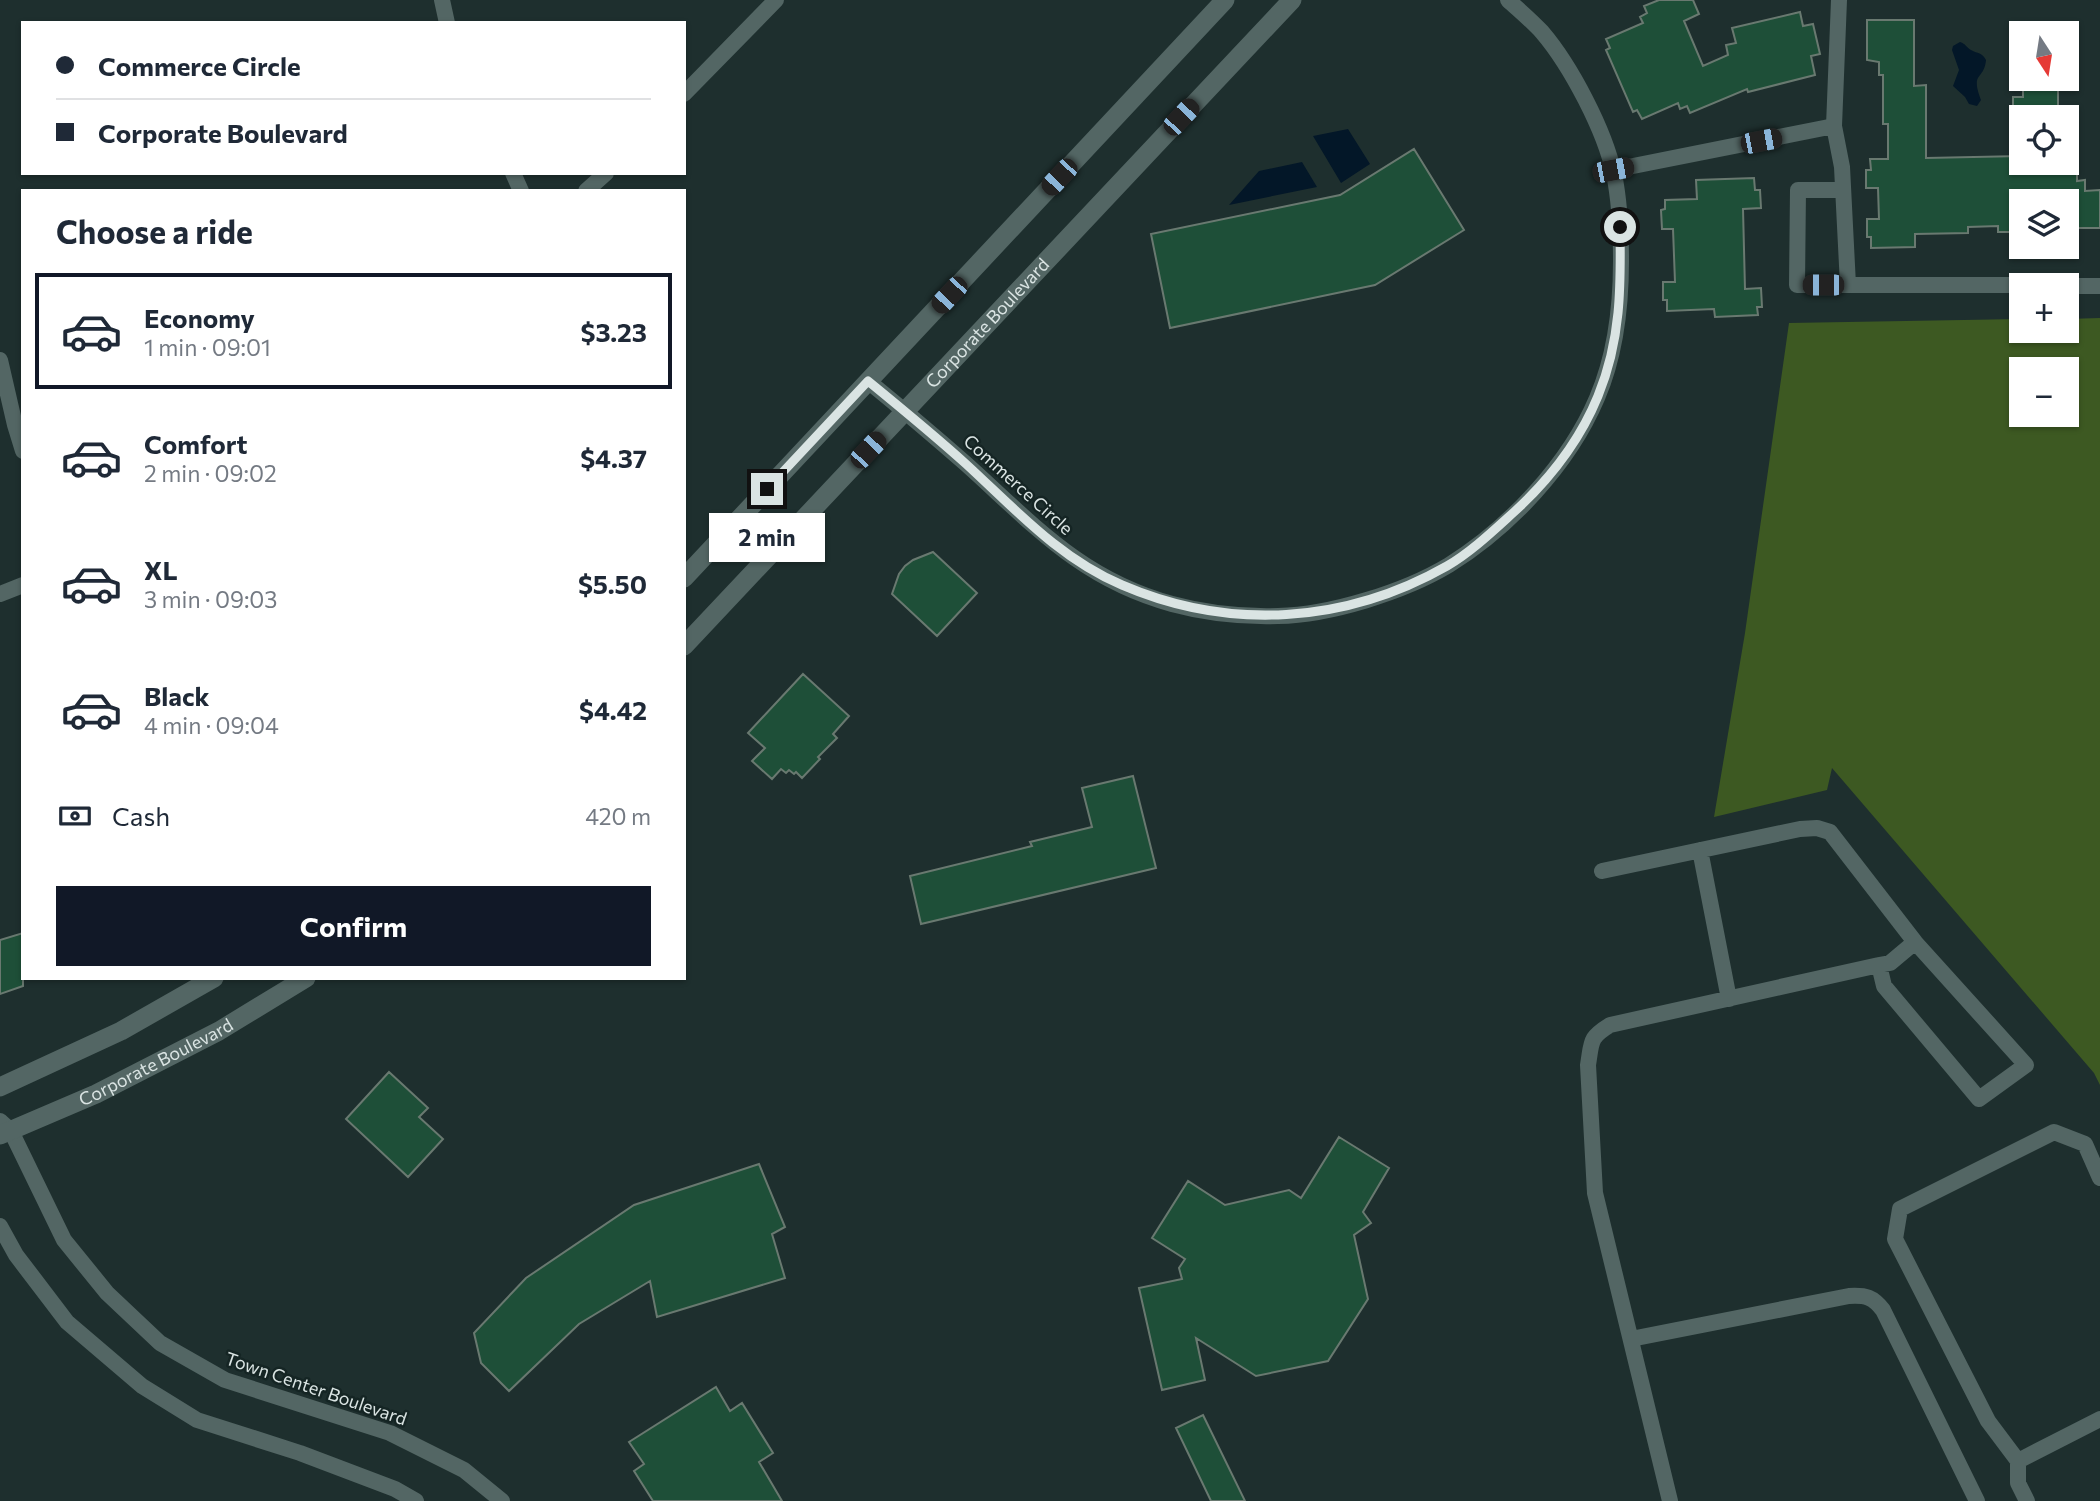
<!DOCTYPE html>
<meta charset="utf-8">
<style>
body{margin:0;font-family:Commissioner,sans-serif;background:#f6f6f7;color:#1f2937;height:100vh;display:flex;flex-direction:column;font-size:26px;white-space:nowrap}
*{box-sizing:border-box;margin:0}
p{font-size:23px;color:#747a83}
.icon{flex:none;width:38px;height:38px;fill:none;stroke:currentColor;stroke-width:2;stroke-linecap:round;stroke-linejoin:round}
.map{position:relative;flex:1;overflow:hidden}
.drawer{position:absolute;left:21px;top:189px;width:665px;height:791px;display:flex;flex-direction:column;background:#fff;border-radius:0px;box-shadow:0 2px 5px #0004}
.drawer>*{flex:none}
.top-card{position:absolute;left:21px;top:21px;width:665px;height:154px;border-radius:0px;box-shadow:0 2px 5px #0004;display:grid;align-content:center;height:154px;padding:0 35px;background:#fff}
.needle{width:46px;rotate:168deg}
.fabs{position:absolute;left:2009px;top:21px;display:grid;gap:14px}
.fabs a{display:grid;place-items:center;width:70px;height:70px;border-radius:0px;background:#fff;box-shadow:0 2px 5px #0004;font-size:35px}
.end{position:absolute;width:32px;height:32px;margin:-16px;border:9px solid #dae4e3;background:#111;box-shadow:0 0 0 4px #111}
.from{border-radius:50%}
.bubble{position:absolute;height:49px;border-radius:0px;background:#fff;box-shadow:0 2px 5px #0004;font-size:23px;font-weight:700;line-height:49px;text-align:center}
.car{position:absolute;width:21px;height:42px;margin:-21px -10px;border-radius:9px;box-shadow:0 0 5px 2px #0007;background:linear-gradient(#222 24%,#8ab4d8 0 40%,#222 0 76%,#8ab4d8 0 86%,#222 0)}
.top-card b{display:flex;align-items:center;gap:24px;height:66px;font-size:26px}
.top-card b+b{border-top:2px solid #e0e1e3}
.top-card i{width:18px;height:18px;background:#1f2937}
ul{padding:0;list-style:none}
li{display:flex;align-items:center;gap:21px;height:116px;margin:0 14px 10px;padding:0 21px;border:4px solid transparent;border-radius:0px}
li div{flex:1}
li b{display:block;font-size:26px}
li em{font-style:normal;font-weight:700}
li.on{border-color:#111827}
li>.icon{width:63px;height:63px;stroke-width:1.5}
h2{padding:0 35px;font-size:32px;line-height:84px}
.pay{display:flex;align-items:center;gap:18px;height:77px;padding:0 35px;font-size:26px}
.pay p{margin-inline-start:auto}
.cta{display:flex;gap:14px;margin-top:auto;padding:14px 35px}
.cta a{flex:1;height:80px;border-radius:0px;background:#111827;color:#fff;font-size:28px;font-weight:700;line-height:80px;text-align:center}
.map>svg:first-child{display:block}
.green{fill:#3d5922;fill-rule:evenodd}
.water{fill:#031728}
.building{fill:#1e4f38;stroke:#697970;stroke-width:2}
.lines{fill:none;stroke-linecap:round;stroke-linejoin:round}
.minor{stroke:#536664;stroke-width:16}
.tertiary{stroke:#536664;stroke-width:19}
.route{stroke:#dae4e3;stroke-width:9}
.labels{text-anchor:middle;stroke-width:5;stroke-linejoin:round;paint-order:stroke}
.street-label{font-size:18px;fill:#dae4e3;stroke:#152524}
</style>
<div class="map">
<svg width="2100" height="1501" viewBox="0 0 2100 1501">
<rect width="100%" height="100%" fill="#1e2f2e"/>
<!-- green -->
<path class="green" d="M2100 318V1085L2094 1073 1832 768 1827 790 1714 817 1745 633 1789 323 2021 319V331H2067V319ZM2021 369H2067V415H2021Z"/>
<!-- water -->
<path class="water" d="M1960 42C1966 44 1966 47 1971 50 1978 54 1982 52 1986 60 1984 81 1970 71 1981 100L1977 106 1969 104 1965 97 1953 86 1959 70 1952 50 1953 46Z
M1348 129 1370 164 1341 183 1313 136Z
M1302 162 1317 187 1229 205 1259 171Z"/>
<!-- building -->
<path class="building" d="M1659 0H1693L1699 14 1684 21 1703 66 1728 55 1726 45 1736 43 1732 28 1800 12 1803 26 1813 24 1820 54 1811 56 1815 75 1748 92 1747 89 1690 113 1687 106 1680 109 1678 103 1642 119 1637 110 1633 112 1606 50 1610 48 1606 39 1643 23 1640 17 1647 13 1644 6Z
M1867 20H1914V86L1926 85V158L2021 156V163H2077V181L2085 180V191L2100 190V228H2067V201H2021V232H1998V226L1968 227V233L1915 234V247L1871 248V237H1867V219H1879L1878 188H1866V170H1871L1870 159H1888V124H1883V75H1879V62L1867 60Z
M2023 79H2058V117H2013V97H2023Z
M1414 149 1464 230 1375 285 1170 328 1151 234 1340 195Z
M1754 178 1755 190H1760L1761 208 1743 209 1745 289 1761 288 1762 307H1757L1758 315 1715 317 1714 309 1667 311V300H1663V282H1675L1673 229H1662L1661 210 1665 209V200L1697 199 1696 180Z
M933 552 977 593 937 636 892 594 899 574 905 566 913 560Z
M803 674 849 716 833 734 837 738 818 757 820 759 802 778 796 772 794 774 789 770 786 773 781 769 772 779 752 761 765 748 748 733Z
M1133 776 1156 868 921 924 910 876 1032 846 1030 842 1092 827 1082 788Z
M23 933V986L0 994V940Z
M389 1072 428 1108 419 1117 443 1139 408 1177 346 1119Z
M1339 1137 1389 1168 1363 1212 1371 1223 1354 1235 1368 1299 1328 1361 1256 1376 1196 1338 1205 1380 1162 1390 1139 1288 1182 1279 1179 1268 1185 1259 1152 1238 1188 1181 1225 1205 1289 1190 1301 1198Z
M759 1164 785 1227 772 1234 785 1278 657 1317 650 1281 579 1324 509 1391 481 1363 474 1333 526 1278 634 1205Z
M716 1387 730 1411 742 1403 773 1453 759 1462 782 1501H653L634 1471 644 1464 629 1442Z
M1203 1415 1245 1501H1211L1176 1428Z"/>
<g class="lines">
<!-- minor -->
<path class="minor" d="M442 0 447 23
M684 94 776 0
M1834 126 1842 167 1848 285H2021
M1613 170 1834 126 1839 0
M513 173 521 191
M1843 190H1798L1797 285H1848
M586 191 606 173
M2067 286H2100
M0 360 15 425 23 451
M868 381C901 408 933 435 965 463 1032 523 1080 579 1172 604 1205 613 1243 617 1278 616 1330 615 1404 592 1449 565 1510 527 1569 464 1597 398 1616 354 1621 307 1621 261 1621 232 1620 203 1614 174 1605 131 1571 66 1542 32 1532 21 1520 11 1508 0
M0 594 23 585
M1700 850 1729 999
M1602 871 1800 829 1817 828 1830 832 1915 942
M0 1121 11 1131 64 1240 107 1293 160 1343 225 1380 390 1433 464 1470 502 1501
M0 1226 16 1255 67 1322 142 1386 197 1420 300 1453 395 1489 416 1501
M1631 1339 1849 1296C1866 1295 1873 1297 1883 1310L1977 1501
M2018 1461 1988 1421 1895 1239 1900 1209 2054 1132 2085 1144 2100 1178
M1670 1501 1595 1193 1588 1065C1592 1041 1589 1038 1610 1025L1879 965 1890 963 1915 942 2026 1065 1979 1099 1884 986 1879 965
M2027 1501 2018 1483V1461L2100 1419"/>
<!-- tertiary -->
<g class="tertiary">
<path d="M684 578 1225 0"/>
<path id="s1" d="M684 646 1292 0"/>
<path d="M0 1087 121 1031 214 978"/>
<path id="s2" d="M0 1135 96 1094 219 1031 306 978"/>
</g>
</g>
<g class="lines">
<!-- route -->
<path class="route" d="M767 489 868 381C901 408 934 435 966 464 1015 509 1060 559 1122 585 1229 631 1345 624 1447 566 1471 552 1493 531 1514 512 1549 480 1580 440 1598 396 1621 340 1621 287 1620 227"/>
</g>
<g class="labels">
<!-- street labels -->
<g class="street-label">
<text dy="6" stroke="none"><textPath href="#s1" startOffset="443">Corporate Boulevard</textPath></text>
<text transform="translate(1018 485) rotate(42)" y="6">Commerce Circle</text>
<text dy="6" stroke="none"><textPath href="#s2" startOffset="172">Corporate Boulevard</textPath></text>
<text transform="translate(316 1389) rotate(19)" y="6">Town Center Boulevard</text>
</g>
</g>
</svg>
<div class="fabs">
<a><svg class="needle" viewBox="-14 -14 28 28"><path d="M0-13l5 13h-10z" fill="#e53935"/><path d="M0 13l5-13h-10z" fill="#747a83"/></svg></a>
<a><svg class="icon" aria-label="locate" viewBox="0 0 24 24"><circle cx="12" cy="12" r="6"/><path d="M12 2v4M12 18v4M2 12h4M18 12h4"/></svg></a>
<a><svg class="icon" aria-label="layers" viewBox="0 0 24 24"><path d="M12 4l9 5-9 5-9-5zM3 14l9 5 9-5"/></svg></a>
<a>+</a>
<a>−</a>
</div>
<i class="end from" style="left:1620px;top:227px"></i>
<i class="end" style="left:767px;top:489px"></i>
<div class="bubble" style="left:709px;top:513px;width:116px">2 min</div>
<i class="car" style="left:1181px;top:117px;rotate:43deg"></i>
<i class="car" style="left:1761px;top:141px;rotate:79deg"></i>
<i class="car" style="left:1613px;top:170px;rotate:79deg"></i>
<i class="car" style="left:1059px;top:177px;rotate:223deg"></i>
<i class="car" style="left:1823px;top:285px;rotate:270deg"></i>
<i class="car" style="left:949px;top:295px;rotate:223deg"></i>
<i class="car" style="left:868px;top:450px;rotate:43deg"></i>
<div class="top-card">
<b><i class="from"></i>Commerce Circle</b>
<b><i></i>Corporate Boulevard</b>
</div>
<section class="drawer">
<h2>Choose a ride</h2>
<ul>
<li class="on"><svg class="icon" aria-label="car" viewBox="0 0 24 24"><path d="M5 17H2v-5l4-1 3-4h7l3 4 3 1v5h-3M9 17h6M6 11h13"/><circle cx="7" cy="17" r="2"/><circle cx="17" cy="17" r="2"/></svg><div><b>Economy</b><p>1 min · 09:01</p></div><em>$3.23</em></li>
<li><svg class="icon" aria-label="car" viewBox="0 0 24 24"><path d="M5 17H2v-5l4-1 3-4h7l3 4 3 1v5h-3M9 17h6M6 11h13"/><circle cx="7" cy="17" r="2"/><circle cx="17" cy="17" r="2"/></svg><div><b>Comfort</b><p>2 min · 09:02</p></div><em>$4.37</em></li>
<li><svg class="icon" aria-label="car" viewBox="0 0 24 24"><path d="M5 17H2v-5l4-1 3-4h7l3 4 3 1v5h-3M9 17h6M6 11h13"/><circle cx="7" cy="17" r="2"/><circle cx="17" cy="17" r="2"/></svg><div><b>XL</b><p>3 min · 09:03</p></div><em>$5.50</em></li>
<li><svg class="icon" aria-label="car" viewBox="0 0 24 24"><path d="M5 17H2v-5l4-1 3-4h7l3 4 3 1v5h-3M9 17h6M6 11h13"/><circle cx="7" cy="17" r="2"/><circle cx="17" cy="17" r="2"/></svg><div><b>Black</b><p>4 min · 09:04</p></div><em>$4.42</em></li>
</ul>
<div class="pay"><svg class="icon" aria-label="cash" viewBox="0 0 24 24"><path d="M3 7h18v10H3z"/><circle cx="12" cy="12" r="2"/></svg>Cash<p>420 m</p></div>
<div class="cta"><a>Confirm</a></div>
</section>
</div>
